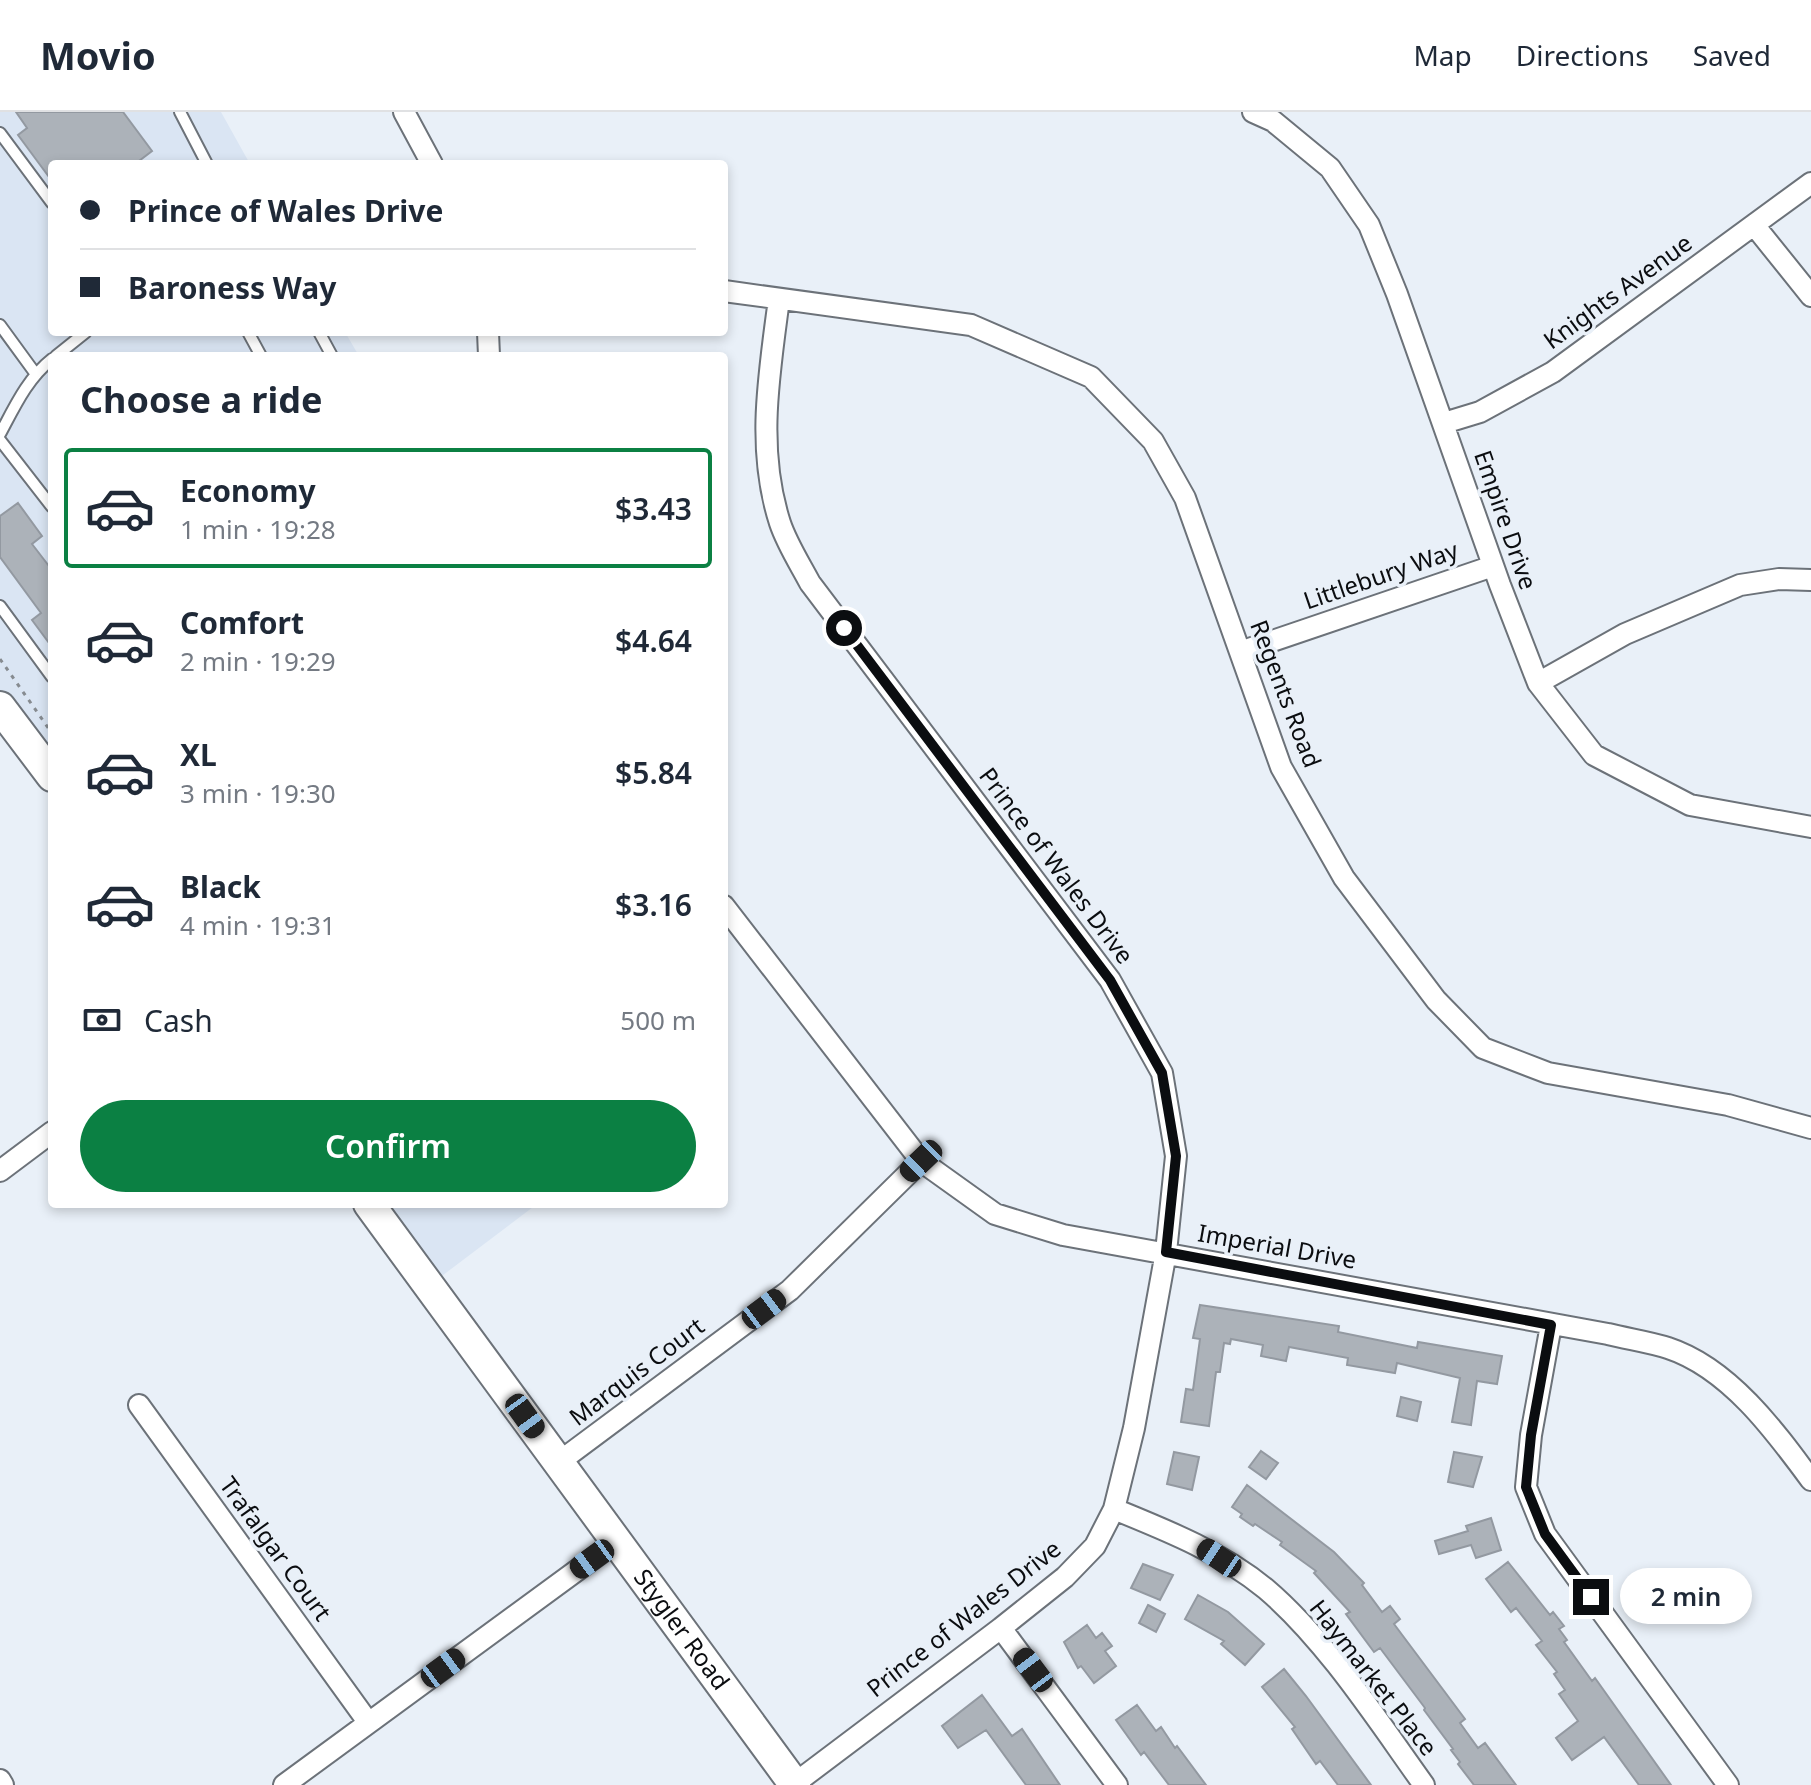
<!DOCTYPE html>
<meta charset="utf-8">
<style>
body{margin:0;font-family:"Noto Sans",sans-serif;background:#f6f6f7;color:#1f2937;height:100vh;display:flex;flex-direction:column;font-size:30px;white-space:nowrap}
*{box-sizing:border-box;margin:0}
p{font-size:26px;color:#747a83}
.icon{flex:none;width:44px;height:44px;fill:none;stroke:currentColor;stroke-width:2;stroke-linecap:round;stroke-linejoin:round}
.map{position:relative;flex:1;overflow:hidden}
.panel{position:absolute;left:48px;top:240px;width:680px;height:856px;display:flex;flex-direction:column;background:#fff;border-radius:8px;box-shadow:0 4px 12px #0003}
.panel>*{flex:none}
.hud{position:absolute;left:48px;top:48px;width:680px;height:176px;border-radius:8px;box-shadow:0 4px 12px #0003;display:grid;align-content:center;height:176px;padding:0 32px;background:#fff}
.end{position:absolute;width:36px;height:36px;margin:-18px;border:10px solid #0b0d10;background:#fff;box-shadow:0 0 0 4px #fff}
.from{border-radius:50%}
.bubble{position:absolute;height:56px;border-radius:28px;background:#fff;box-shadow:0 4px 12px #0003;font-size:26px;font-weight:600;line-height:56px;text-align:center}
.car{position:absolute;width:24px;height:48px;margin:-24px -12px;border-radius:10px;box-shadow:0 0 6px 2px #0007;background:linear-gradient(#222 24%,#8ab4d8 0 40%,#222 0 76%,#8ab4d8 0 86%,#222 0)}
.hud b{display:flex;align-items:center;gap:28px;height:76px;font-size:30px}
.hud b+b{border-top:2px solid #e0e1e3}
.hud i{width:20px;height:20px;background:#1f2937}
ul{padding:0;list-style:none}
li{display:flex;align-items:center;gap:24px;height:120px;margin:0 16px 12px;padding:0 16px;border:4px solid transparent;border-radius:8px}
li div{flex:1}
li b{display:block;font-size:30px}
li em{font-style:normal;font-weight:600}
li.current{border-color:#0b8043}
li>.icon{width:72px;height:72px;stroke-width:1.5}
h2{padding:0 32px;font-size:36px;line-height:96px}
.pay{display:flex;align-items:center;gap:20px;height:88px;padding:0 32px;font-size:30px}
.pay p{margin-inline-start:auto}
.action{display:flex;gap:16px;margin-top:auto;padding:16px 32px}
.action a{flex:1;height:92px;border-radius:48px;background:#0b8043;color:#fff;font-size:32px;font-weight:600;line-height:92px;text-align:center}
header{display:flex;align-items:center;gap:48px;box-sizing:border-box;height:112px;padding:0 40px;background:#fff;border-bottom:2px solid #e0e1e3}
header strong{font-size:38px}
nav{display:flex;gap:44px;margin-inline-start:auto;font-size:28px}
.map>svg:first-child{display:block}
.built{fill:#dae5f3}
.building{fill:#acb2b9;stroke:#9399a1;stroke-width:2}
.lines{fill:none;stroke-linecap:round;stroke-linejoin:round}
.lane-casing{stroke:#6c7279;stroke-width:14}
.street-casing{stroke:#6c7279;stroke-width:24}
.secondary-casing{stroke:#6c7279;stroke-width:34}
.path{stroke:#868b90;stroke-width:3;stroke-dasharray:4 6;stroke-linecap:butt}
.lane{stroke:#fff;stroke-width:10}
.street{stroke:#fff;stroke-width:20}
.secondary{stroke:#fff;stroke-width:30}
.route{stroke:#0b0d10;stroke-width:10}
.labels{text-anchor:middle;stroke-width:7;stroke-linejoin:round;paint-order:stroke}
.street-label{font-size:24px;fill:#0b0d10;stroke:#e9f0f8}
</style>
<header>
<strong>Movio</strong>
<nav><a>Map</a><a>Directions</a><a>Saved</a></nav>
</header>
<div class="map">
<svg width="1811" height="1673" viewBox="0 0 1811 1673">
<rect width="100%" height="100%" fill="#e9f0f8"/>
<!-- built -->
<path class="built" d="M0 0H221L250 52H52V220H345L359 244H52V680L0 613Z
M358 1092H537L422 1179Z"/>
<!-- building -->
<path class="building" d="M16 0H123L152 39 135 52H52V69L18 23 27 16Z
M18 391 42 424 32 432 52 458V535L32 508 41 501 0 445V404Z
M1200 1193 1339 1214 1338 1220 1417 1236 1418 1230 1502 1244 1497 1272 1477 1269 1471 1313 1452 1310 1460 1266 1397 1251 1395 1261 1347 1253 1348 1246 1289 1235 1286 1249 1261 1244 1263 1233 1231 1227 1230 1232 1224 1231 1220 1260H1216L1209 1314 1181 1310 1186 1277 1193 1278 1200 1227 1193 1226Z
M1401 1285 1421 1290 1417 1309 1397 1304Z
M1261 1339 1278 1351 1266 1367 1249 1355Z
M1174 1340 1199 1345 1192 1378 1167 1372Z
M1454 1340 1482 1345 1473 1375 1448 1370Z
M1247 1373 1334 1440 1364 1471 1362 1473 1382 1500 1390 1494 1400 1507 1394 1512 1465 1607 1460 1611 1478 1636 1485 1631 1516 1673H1474L1458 1652 1460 1650 1451 1638 1453 1637 1424 1598 1425 1596 1380 1536 1374 1540 1346 1502 1350 1500 1314 1461 1316 1459 1280 1433 1282 1430 1255 1412 1253 1414 1240 1405 1242 1402 1232 1395Z
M1491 1406 1501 1438 1476 1446 1471 1433 1439 1442 1435 1429 1468 1419 1466 1414Z
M1508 1450 1550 1503 1553 1500 1564 1514 1559 1517 1567 1528 1564 1530 1592 1569 1595 1566 1671 1673H1639L1604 1625 1572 1648 1556 1626 1578 1609 1559 1582 1565 1578 1554 1562 1557 1560 1536 1533 1542 1529 1516 1496 1511 1500 1486 1467Z
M1143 1452 1173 1463 1160 1488 1131 1476Z
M1198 1483 1228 1500 1264 1532 1245 1553 1221 1532 1224 1529 1185 1507Z
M1148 1493 1165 1502 1156 1520 1139 1511Z
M1087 1513 1096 1526 1102 1521 1112 1534 1105 1539 1116 1554 1094 1571 1081 1554 1078 1556 1064 1530Z
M1284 1557 1306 1584 1371 1673H1338L1320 1649 1316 1652 1292 1617 1295 1615 1262 1575Z
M982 1583 1012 1624 1022 1617 1060 1673H1026L986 1618 958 1636 942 1614Z
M1137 1593 1156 1619 1161 1615 1175 1636 1177 1634 1206 1673H1169L1144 1640 1141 1643 1116 1608Z"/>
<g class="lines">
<!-- lane casing -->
<g class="lane-casing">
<path id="lane" d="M180 0 207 52
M0 21 52 91
M0 213 35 261
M248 220 261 244
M319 220 332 244
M56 244 86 220
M0 322C15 294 27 267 52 247
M0 328 52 395
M0 494 52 565"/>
</g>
<!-- street casing -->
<g class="street-casing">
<path id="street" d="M404 0 432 52
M1253 0 1273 9 1330 56 1369 113 1397 182 1500 473 1538 571 1594 643 1690 693 1811 715
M1754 113 1811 184
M724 179 971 213 1091 265 1153 329 1185 386 1281 655 1344 766 1436 888 1483 936 1548 961 1728 993 1811 1016
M779 187C769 263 756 337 780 411 787 432 800 452 810 471L1110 868 1162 961 1176 1044 1166 1140 1134 1316 1114 1397 1095 1434 1065 1465 1001 1516 794 1672
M488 220 489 244
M1444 311 1480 300 1553 260 1811 71
M1240 540 1493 454
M1538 571 1625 522 1740 473 1779 467 1811 468
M724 794 921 1049 995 1102 1063 1123 1608 1222C1628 1227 1649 1230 1668 1236 1729 1256 1775 1319 1811 1368
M0 1059 52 1020
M1551 1213 1531 1323 1526 1375 1545 1422 1728 1673
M139 1293 368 1610
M559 1350 790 1178 921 1049
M1114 1397C1168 1419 1221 1440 1266 1477 1326 1528 1378 1609 1424 1673
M1001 1516 1117 1673
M0 1668 3 1673
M284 1673 617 1429"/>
</g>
<!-- secondary casing -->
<g class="secondary-casing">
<g id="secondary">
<path d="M0 595 52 664"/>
<path id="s1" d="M369 1092 795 1673"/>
</g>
</g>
<!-- path -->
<path class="path" d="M0 547 49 617"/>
<!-- lane -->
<use href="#lane" class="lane"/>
<!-- street -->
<use href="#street" class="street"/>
<!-- secondary -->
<use href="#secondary" class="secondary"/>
</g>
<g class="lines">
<!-- route -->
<path class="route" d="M844 516 1110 868 1162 961 1176 1044 1166 1140 1551 1213 1531 1323 1526 1375 1545 1422 1591 1485"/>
</g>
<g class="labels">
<!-- street labels -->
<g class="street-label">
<text transform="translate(1618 180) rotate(-36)" y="8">Knights Avenue</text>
<text transform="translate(1505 408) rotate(71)" y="8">Empire Drive</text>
<text transform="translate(1381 464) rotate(-19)" y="8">Littlebury Way</text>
<text transform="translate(1285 582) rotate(69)" y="8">Regents Road</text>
<text transform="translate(1056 754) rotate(53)" y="8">Prince of Wales Drive</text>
<text transform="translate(1277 1135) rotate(10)" y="8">Imperial Drive</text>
<text transform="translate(637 1260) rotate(-37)" y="8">Marquis Court</text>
<text transform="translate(275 1437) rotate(54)" y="8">Trafalgar Court</text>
<text transform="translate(964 1507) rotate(-38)" y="8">Prince of Wales Drive</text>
<text dy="8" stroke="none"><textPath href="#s1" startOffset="528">Stygler Road</textPath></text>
<text transform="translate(1373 1566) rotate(52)" y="8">Haymarket Place</text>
</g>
</g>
</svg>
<i class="end from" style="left:844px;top:516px"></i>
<i class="end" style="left:1591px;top:1485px"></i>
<div class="bubble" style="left:1620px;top:1456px;width:132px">2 min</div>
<i class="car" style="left:921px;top:1049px;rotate:226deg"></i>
<i class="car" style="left:764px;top:1197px;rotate:53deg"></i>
<i class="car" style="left:525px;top:1304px;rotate:144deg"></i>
<i class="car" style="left:1219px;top:1446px;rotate:304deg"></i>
<i class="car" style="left:592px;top:1447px;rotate:234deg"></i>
<i class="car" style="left:443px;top:1556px;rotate:54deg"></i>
<i class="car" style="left:1033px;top:1558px;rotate:323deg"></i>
<div class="hud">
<b><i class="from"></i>Prince of Wales Drive</b>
<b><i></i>Baroness Way</b>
</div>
<section class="panel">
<h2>Choose a ride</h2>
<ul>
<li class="current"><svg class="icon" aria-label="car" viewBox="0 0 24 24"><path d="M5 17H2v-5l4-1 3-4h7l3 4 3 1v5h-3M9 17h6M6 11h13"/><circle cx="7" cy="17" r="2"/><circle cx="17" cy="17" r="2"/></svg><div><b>Economy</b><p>1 min · 19:28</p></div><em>$3.43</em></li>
<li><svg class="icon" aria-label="car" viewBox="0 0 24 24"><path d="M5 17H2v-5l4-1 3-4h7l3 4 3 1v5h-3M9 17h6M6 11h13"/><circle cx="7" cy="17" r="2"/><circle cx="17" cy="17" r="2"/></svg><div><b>Comfort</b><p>2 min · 19:29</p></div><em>$4.64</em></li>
<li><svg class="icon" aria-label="car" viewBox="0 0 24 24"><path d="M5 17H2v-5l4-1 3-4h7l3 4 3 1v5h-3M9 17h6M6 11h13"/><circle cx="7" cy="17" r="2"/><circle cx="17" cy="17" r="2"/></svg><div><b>XL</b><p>3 min · 19:30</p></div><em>$5.84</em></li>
<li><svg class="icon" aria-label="car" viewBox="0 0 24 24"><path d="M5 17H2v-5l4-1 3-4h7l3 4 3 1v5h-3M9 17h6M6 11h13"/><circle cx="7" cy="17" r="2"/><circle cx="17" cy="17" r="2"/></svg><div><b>Black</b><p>4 min · 19:31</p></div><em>$3.16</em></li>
</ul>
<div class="pay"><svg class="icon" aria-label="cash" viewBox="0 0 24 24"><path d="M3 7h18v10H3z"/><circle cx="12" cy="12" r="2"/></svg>Cash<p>500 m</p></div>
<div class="action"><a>Confirm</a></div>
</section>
</div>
